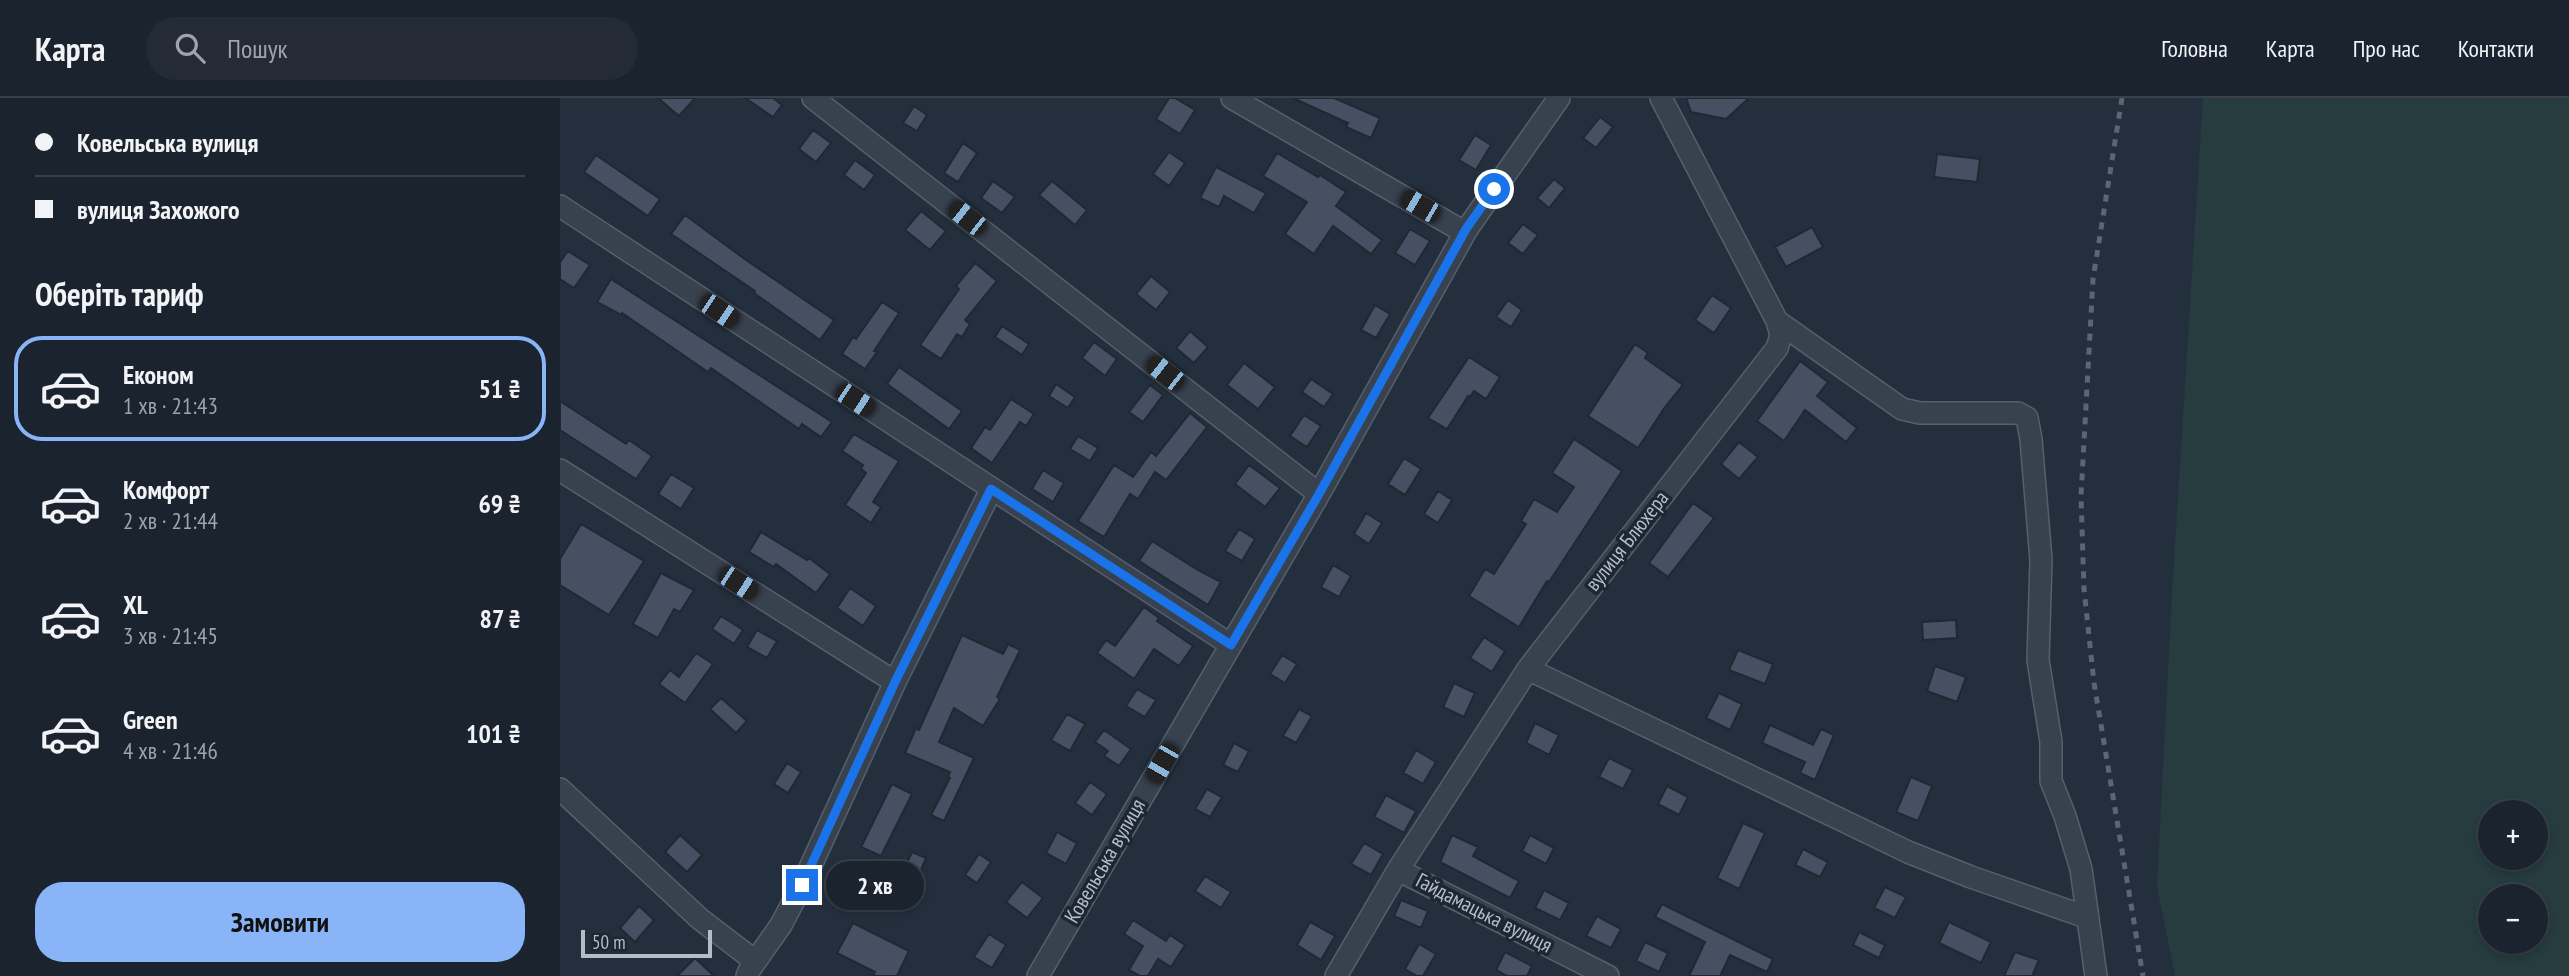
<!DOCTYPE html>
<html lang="uk">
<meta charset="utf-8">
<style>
body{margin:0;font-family:"PT Sans Narrow",sans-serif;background:#242b36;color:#f1f3f6;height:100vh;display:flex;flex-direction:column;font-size:26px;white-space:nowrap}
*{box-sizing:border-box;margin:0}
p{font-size:23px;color:#a0a4aa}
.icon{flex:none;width:38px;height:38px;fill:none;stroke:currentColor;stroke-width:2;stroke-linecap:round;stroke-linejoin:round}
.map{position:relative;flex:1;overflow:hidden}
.side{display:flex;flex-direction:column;background:#1b232e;width:560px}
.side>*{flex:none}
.banner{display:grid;align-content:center;height:154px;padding:0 35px;background:#1b232e}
.tools{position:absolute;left:1918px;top:702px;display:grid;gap:14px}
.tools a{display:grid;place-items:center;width:70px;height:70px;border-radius:50%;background:#1b232e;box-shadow:0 4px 10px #0003,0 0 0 2px #39404a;font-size:35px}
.scale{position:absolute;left:21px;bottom:18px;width:131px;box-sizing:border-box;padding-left:7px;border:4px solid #b4bcc9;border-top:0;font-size:19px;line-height:24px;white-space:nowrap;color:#b4bcc9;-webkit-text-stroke:5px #1d2633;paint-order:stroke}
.end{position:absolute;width:32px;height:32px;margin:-16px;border:9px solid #1a73e8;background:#fff;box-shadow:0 0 0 4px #fff}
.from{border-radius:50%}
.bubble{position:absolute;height:49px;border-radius:24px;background:#1b232e;box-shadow:0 4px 10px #0003,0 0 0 2px #39404a;font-size:23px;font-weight:800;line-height:49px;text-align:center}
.car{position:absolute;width:21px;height:42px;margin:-21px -10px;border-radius:9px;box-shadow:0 0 5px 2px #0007;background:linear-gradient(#222 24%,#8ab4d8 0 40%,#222 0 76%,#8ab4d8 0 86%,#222 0)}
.banner b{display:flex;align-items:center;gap:24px;height:66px;font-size:26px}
.banner b+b{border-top:2px solid #39404a}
.banner i{width:18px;height:18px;background:#f1f3f6}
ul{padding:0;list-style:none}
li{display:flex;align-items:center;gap:21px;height:105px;margin:0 14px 10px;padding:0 21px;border:4px solid transparent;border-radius:28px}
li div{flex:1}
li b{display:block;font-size:26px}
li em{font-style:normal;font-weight:800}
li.current{border-color:#8ab4f8}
li>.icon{width:63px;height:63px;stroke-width:1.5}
h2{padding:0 35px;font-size:32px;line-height:84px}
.cta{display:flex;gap:14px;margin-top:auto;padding:14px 35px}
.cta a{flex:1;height:80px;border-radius:28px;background:#8ab4f8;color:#111;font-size:28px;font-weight:800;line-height:80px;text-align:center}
header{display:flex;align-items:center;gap:42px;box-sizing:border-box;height:98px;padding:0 35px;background:#1b232e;border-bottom:2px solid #39404a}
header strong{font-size:33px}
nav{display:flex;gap:38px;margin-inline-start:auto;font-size:24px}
.search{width:490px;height:63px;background:#242b36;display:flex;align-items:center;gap:18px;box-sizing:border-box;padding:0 24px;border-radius:28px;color:#a0a4aa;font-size:26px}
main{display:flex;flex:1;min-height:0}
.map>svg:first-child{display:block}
.green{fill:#263c3f;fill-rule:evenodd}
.building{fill:#455162;stroke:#1f2835;stroke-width:2}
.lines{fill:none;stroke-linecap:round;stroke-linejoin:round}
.street-casing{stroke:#565f6c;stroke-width:24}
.street{stroke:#38414e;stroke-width:21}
.rail{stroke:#5a6575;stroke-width:5;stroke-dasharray:7 7;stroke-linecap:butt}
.route{stroke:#1a73e8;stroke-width:9}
.labels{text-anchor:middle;stroke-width:7;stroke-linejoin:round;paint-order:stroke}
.street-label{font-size:21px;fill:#b4bcc9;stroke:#1d2633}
</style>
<header>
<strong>Карта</strong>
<div class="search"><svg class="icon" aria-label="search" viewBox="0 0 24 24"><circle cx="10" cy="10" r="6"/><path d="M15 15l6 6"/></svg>Пошук</div>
<nav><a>Головна</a><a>Карта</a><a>Про нас</a><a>Контакти</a></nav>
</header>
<main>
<section class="side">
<div class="banner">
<b><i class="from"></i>Ковельська вулиця</b>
<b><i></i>вулиця Захожого</b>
</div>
<h2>Оберіть тариф</h2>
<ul>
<li class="current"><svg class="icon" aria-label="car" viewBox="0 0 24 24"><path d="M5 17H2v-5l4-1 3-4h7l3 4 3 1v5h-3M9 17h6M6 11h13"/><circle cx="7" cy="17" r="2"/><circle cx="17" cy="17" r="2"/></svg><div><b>Економ</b><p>1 хв · 21:43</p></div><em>51 ₴</em></li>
<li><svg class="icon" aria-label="car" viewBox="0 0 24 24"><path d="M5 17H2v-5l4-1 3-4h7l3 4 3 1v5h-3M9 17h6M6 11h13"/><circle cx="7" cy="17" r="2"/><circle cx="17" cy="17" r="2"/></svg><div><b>Комфорт</b><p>2 хв · 21:44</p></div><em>69 ₴</em></li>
<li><svg class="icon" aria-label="car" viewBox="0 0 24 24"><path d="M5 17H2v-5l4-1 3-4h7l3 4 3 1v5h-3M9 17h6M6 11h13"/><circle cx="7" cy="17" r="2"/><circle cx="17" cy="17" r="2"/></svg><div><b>XL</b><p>3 хв · 21:45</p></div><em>87 ₴</em></li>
<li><svg class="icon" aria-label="car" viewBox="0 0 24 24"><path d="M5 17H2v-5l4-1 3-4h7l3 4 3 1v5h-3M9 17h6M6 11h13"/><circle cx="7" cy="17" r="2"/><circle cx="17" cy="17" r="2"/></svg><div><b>Green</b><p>4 хв · 21:46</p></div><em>101 ₴</em></li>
</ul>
<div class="cta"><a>Замовити</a></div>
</section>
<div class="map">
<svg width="2009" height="878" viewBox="0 0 2009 878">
<rect width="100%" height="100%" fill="#242f3e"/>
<!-- green -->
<path class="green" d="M1643 0H2009V878H1615L1597 789 1612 494ZM1930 714H1976V760H1930ZM1930 798H1976V844H1930Z"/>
<!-- building -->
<path class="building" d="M98 0H135L119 18Z
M185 0H213L222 7 213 19Z
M609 0H615L635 12 620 36 596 21Z
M733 0H774L820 20 811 40 786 29 788 25Z
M1126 0H1189L1166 21 1131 14Z
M354 8 367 17 357 33 343 25Z
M1040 19 1053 29 1036 50 1023 40Z
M253 32 271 45 256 64 239 51Z
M915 37 931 47 916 72 899 62Z
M403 45 417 55 398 84 384 75Z
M609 54 625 65 609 88 593 76Z
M717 55 758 79 760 77 786 94 776 108 822 142 811 156 773 128 754 156 725 136 747 104 703 78Z
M1377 56 1420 61 1417 84 1374 79Z
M36 57 100 101 88 118 24 74Z
M295 62 315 77 304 92 284 77Z
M656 69 706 95 694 115 664 98 659 109 640 100Z
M994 81 1005 90 989 110 977 100Z
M433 83 455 99 442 115 421 100Z
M492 83 527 112 515 127 479 97Z
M361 113 386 133 370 152 345 132Z
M125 117 186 162 274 222 260 242 194 195 195 193 111 136Z
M963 126 978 137 963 156 948 145Z
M1252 129 1263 149 1226 169 1215 149Z
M850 131 870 143 855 167 835 155Z
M8 153 30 167 14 190 0 181V164Z
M415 165 437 183 405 222 410 226 402 239 397 236 381 261 360 247 399 191 396 188Z
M591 178 610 194 596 212 576 196Z
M51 181 272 324 261 339 242 326 239 331 151 270 148 274 62 215 61 217 37 204Z
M1152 197 1171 210 1154 235 1135 222Z
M948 202 962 212 951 229 936 219Z
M322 204 339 215 314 253 317 254 305 271 282 256 293 239 296 241Z
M815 207 830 216 816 240 801 232Z
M442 228 469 246 462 257 435 239Z
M630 233 648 249 634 265 616 250Z
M534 244 557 261 545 278 522 260Z
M1075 246 1088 255 1085 260 1123 287 1105 309 1078 350 1028 318Z
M909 259 940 279 926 301 914 293 910 299 908 298 887 331 868 320Z
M1240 263 1268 284 1257 298 1297 330 1286 344 1245 312 1224 343 1197 323Z
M684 265 715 289 698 311 667 287Z
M339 269 402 313 389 331 327 286Z
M751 281 773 296 764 309 742 294Z
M496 286 515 299 508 310 489 298Z
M590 287 603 297 583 324 569 314Z
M451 301 474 316 466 328 460 324 432 365 411 350 425 329 430 332Z
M0 303 66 346 69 342 92 358 76 381 0 332Z
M630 315 647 329 606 382 595 374 578 401 570 396 544 439 518 423 554 367 573 379 591 354 596 358Z
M744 317 761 328 747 349 730 338Z
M294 336 339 363 313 404 321 409 311 425 285 407 306 375 301 371 303 367 282 353Z
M518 338 538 350 530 363 510 351Z
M1014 341 1062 373 989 484 987 483 959 529 909 498 925 471 934 476 966 426 961 423 974 401 997 414 1014 389 992 375Z
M1179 344 1198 359 1179 381 1161 366Z
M844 360 861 371 845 397 828 386Z
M689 367 720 390 705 409 675 386Z
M483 372 504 385 493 404 472 391Z
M111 376 134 390 121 411 98 396Z
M878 393 892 402 878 425 864 416Z
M1133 405 1154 420 1108 479 1089 465Z
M806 415 822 425 809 446 794 436Z
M21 426 84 463 49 517 0 487V461Z
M679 431 695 441 682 463 665 453Z
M201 434 247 462 249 460 270 476 256 495 216 466 214 469 189 454Z
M592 443 636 471 661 484 648 507 579 463Z
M773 467 791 478 779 499 761 489Z
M101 475 134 492 120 514 114 511 98 540 73 526Z
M290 490 316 508 303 528 277 510Z
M584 509 599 520 597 523 633 548 619 568 594 551 574 581 537 555 546 542 555 548Z
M161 518 183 532 174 546 152 531Z
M1396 522 1397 540 1363 542 1362 524Z
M197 532 217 543 207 560 187 549Z
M402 537 443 556 448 546 460 552 437 599 440 601 423 628 394 610 379 644 414 660 384 723 371 717 390 680 388 679 390 674 345 655 356 630 359 632Z
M924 539 945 553 932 574 910 560Z
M1178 552 1213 566 1205 586 1169 572Z
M136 555 153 566 125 605 99 586 110 572 119 579Z
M722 557 737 566 725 585 710 576Z
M1375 568 1406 579 1397 604 1367 593Z
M894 585 915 595 904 619 883 609Z
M577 591 596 602 585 619 566 608Z
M1159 595 1182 606 1170 632 1146 620Z
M161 600 187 623 176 635 150 611Z
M739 611 752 618 736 645 723 638Z
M507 616 525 626 510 653 491 642Z
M975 625 999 637 989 657 966 645Z
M1210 627 1253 647 1261 631 1274 637 1255 682 1240 675 1245 664 1202 645Z
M544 632 571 651 559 668 544 658 548 653 535 644Z
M674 645 689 653 678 674 663 667Z
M856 652 876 664 863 686 843 675Z
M1049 660 1073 672 1063 691 1039 679Z
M227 665 241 674 228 695 214 686Z
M1351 679 1372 688 1358 723 1336 714Z
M530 684 547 696 532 717 515 705Z
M332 686 352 696 321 758 301 749Z
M1107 688 1128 699 1119 717 1098 706Z
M647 691 662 699 650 719 635 711Z
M826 697 856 713 844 735 814 719Z
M1183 725 1205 735 1179 791 1157 780Z
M497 734 517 745 506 766 486 755Z
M120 737 142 757 127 774 105 754Z
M892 737 918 749 913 758 959 783 950 800 880 764Z
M970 737 994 750 986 766 962 753Z
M804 745 823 756 811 777 791 766Z
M1243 751 1268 764 1260 779 1235 767Z
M352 754 366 760 354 789 339 782Z
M419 756 431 764 417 785 405 777Z
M645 778 671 794 661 810 635 793Z
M462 784 483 800 467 820 446 804Z
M1325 789 1346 799 1335 820 1314 810Z
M984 792 1009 805 1000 822 975 810Z
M841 802 868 813 861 830 834 818Z
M1102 806 1213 861 1207 874 1170 857 1160 878H1129L1145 844 1095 819Z
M79 808 94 822 75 844 60 830Z
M1037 818 1061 831 1051 850 1026 838Z
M573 822 606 843 610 837 625 847 611 869 598 861 588 878H580L569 872 583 848 564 836Z
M750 824 775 838 761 862 737 847Z
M1389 824 1431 844 1421 865 1379 845Z
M293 825 349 853 337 878H313L315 874 277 855Z
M1299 834 1325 847 1319 860 1293 847Z
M429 836 446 847 432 870 414 859Z
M1085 844 1108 855 1099 874 1076 863Z
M859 846 876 856 863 878H857L845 871Z
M945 854 972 868 967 878H947L936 872Z
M1455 854 1479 862 1472 878H1444Z
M135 860 154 878H117Z"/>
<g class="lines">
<!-- street casing -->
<g class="street-casing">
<path id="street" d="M253 0 759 396
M672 0 904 134
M0 108 671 547
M1217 223 1342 311 1360 315H1458L1467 320 1471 341 1481 462 1478 562 1491 644V683L1505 718 1521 771 1536 878
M0 372 335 584
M968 571 1348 754 1411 779 1526 819
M0 691 140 821 195 863
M838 772 1048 878
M187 878 190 871 221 827 242 787 335 584 431 392
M478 878 759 396 907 131 999 0
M776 878 838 772 968 571 1217 250 1221 237 1217 223 1101 0"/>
</g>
<!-- street -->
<use href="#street" class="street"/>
<!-- rail -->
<path class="rail" d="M1562 0 1533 181 1521 398 1524 491 1534 585 1583 878"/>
</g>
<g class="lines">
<!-- route -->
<path class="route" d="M242 787 335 584 431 391 671 547 759 396 906 131 934 91"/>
</g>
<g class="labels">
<!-- street labels -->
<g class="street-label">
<text transform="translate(1067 443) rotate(-52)" y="7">вулиця Блюхера</text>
<text transform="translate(545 763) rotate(-60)" y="7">Ковельська вулиця</text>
<text transform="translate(924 815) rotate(27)" y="7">Гайдамацька вулиця</text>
</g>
</g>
</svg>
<div class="tools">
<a>+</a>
<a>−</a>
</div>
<div class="scale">50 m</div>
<i class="end from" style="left:934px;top:91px"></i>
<i class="end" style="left:242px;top:787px"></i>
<div class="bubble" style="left:266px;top:763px;width:98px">2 хв</div>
<i class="car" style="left:860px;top:108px;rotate:300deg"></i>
<i class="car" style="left:407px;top:120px;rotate:308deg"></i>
<i class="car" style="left:159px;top:213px;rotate:124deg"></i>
<i class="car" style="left:605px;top:275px;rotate:308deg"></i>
<i class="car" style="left:295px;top:302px;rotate:123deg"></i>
<i class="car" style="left:178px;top:485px;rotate:123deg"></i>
<i class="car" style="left:602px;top:665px;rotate:210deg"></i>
</div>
</main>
